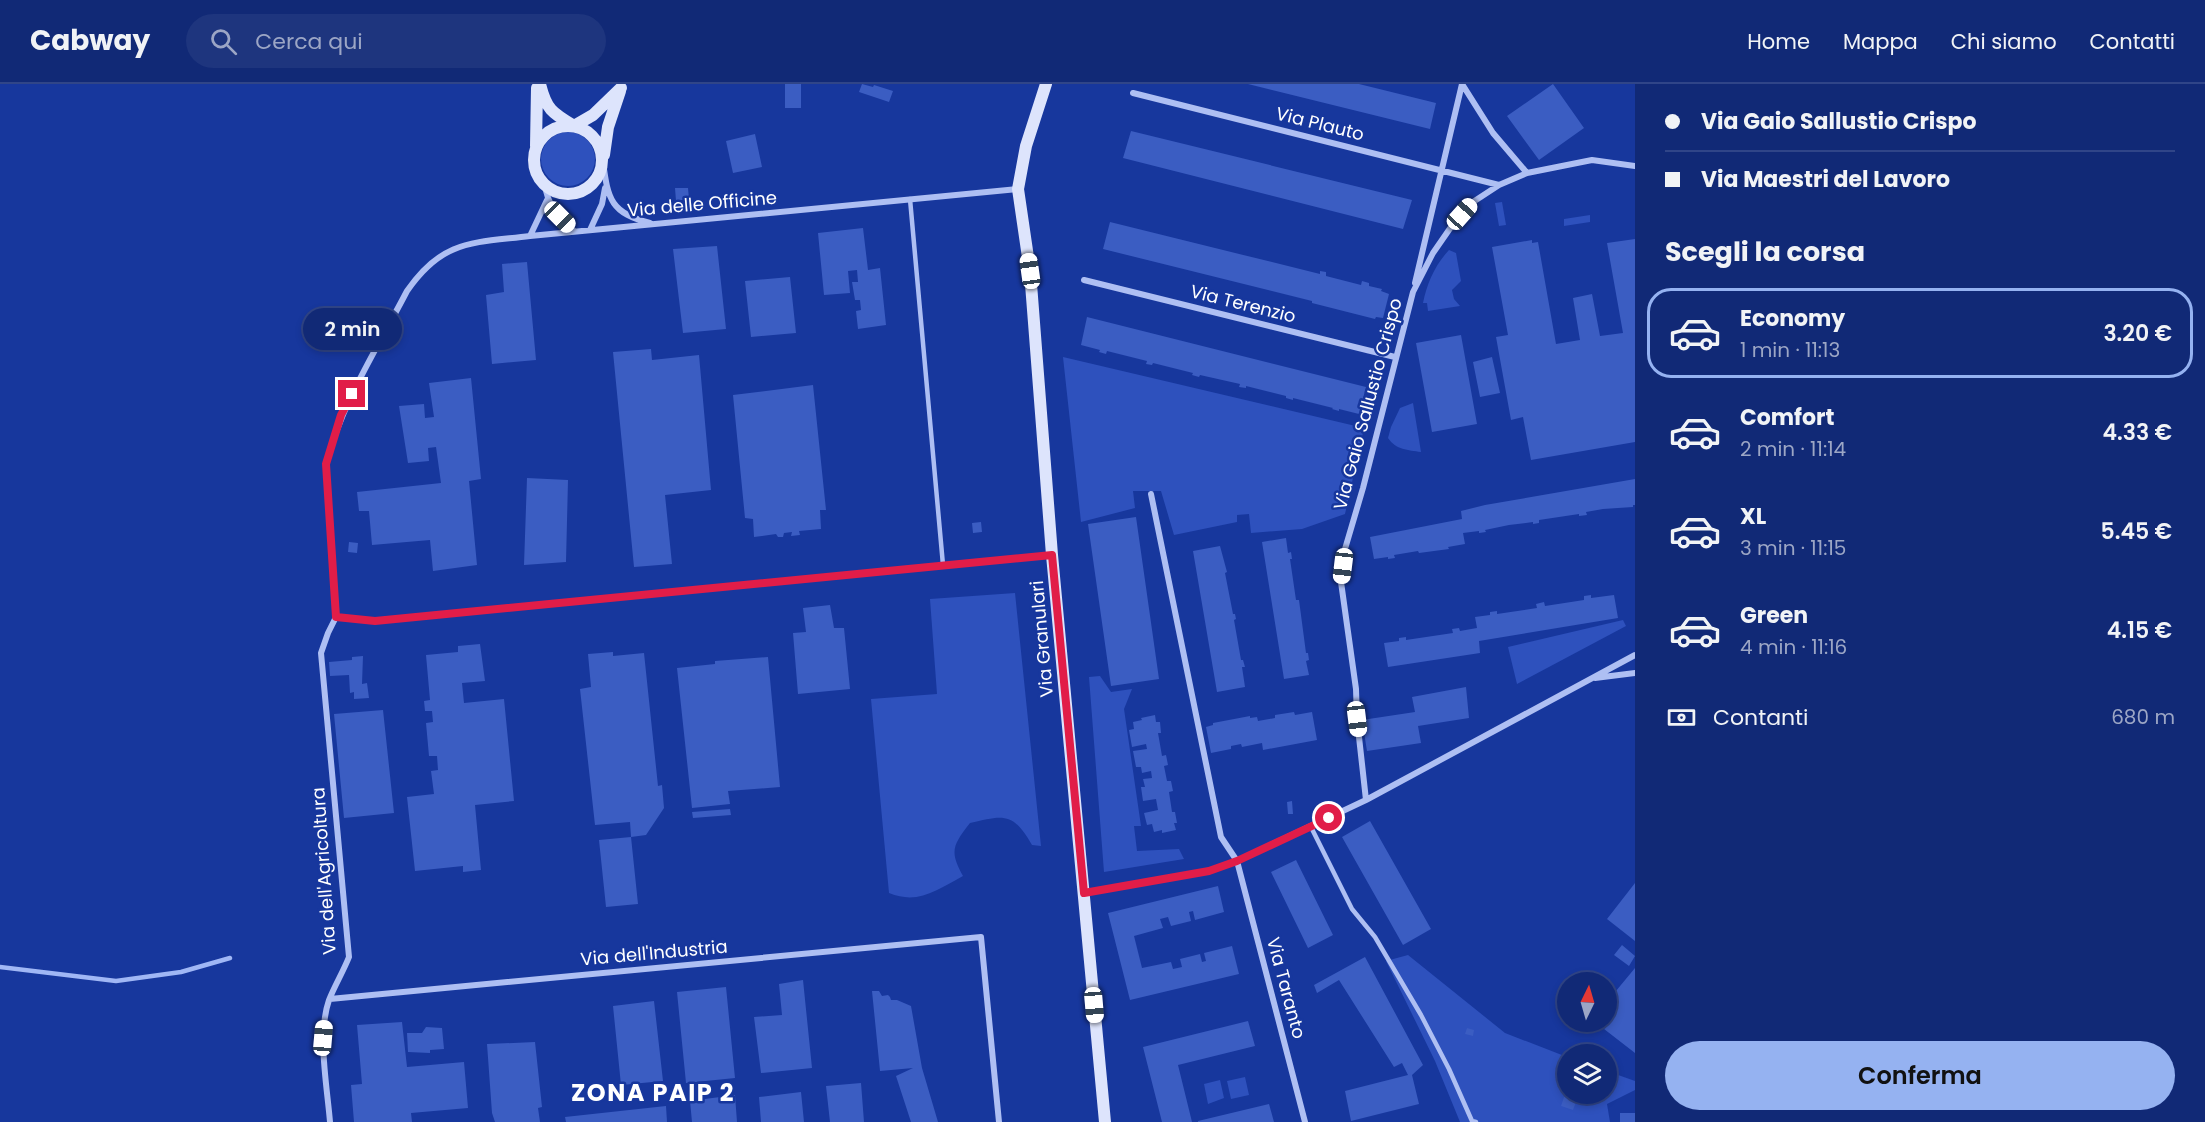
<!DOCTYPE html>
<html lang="it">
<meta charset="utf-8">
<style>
body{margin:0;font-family:Poppins,sans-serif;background:#1e357e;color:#f1f3f6;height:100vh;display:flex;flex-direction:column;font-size:22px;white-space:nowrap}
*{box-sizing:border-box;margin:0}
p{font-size:20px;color:#9ca6c5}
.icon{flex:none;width:33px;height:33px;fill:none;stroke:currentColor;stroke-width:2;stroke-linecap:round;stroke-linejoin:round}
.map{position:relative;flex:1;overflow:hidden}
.panel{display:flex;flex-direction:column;background:#112976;width:570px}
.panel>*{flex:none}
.top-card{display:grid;align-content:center;height:132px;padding:0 30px;background:#112976}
.needle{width:39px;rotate:5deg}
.tools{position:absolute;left:1557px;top:888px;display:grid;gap:12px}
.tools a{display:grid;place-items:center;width:60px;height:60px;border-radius:50%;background:#112976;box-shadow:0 3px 9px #0003,0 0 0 2px #304588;font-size:30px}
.end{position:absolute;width:27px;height:27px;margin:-14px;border:8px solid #e11d48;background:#fff;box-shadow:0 0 0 3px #fff}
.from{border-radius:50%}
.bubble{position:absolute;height:42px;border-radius:21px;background:#112976;box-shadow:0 3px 9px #0003,0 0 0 2px #304588;font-size:20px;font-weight:600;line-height:42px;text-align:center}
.car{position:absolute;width:18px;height:36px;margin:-18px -9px;border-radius:8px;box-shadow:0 0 4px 2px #0007;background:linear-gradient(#fff 24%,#345 0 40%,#fff 0 76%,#345 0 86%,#fff 0)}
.top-card b{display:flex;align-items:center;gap:21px;height:57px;font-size:22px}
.top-card b+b{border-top:2px solid #304588}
.top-card i{width:15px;height:15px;background:#f1f3f6}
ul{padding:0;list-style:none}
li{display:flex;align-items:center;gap:18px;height:90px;margin:0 12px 9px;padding:0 18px;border:3px solid transparent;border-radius:24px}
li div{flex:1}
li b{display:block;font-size:22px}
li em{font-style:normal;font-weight:600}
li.selected{border-color:#95b2f1}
li>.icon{width:54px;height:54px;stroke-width:1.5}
h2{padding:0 30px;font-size:27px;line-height:72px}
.pay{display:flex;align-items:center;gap:15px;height:66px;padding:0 30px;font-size:22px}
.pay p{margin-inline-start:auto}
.action{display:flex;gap:12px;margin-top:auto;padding:12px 30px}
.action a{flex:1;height:69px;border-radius:36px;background:#95b2f1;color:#111;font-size:24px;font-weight:600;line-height:69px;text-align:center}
header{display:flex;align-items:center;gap:36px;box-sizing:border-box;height:84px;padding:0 30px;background:#112976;border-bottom:2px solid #304588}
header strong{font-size:28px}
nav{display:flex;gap:33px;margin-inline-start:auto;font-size:21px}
.search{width:420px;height:54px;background:#1e357e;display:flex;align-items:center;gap:15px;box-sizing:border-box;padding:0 21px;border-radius:33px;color:#9ca6c5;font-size:22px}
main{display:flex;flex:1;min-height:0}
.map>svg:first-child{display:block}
.green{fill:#2e51bd}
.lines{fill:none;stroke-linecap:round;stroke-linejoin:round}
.stream{stroke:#a0b7f5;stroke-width:4.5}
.building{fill:#3b5dc2}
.lane{stroke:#aebff3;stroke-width:4.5}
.street{stroke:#aebff3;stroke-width:6}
.secondary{stroke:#dde4fc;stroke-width:12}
.route{stroke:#e11d48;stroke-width:8}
.labels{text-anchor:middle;stroke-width:5;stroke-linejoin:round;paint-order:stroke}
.street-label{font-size:18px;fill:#fff;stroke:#17379d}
.district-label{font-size:24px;font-weight:bold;letter-spacing:1.5px;fill:#fff;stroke:#17379d}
</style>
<header>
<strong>Cabway</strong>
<div class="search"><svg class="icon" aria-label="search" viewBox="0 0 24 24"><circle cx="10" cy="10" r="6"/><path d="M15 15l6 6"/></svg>Cerca qui</div>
<nav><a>Home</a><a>Mappa</a><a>Chi siamo</a><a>Contatti</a></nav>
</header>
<main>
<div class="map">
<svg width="1635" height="1038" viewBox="0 0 1635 1038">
<rect width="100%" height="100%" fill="#17379d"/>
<!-- green -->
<path class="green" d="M541 75a27 27 0 1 1 54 0a27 27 0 1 1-54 0Z
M1502 118 1506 141 1499 142 1495 119Z
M1590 131V138L1564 142V135Z
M1449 166 1456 169 1461 197 1452 206 1454 215 1460 222 1428 227 1427 219H1423C1427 199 1435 181 1449 166Z
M1063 273 1364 344 1345 430 1302 445 1251 449 1249 430 1237 431V438L1174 451 1161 407H1133L1135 424 1081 438Z
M1413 319 1421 368C1408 366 1396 366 1388 354L1391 343 1400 324Z
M1015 509 1041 762 1032 761C1013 728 1004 731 970 739 953 761 949 767 963 792 937 806 918 821 889 809L871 615 937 610 930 515Z
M1623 536 1626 542 1517 600 1508 563Z
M1100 592 1111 608 1132 605 1124 625 1141 742H1134L1137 767 1179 765 1184 775 1104 788 1089 593Z
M1408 871 1505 949 1567 973 1568 1010H1606L1607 987 1635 997V1006L1607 1020 1610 1038H1460L1435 977 1386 877Z
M1245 993 1249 1011 1231 1015 1227 997Z
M1220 996 1224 1014 1208 1020 1204 1000Z"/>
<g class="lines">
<!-- stream -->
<path class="stream" d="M0 883 116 897 181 888 230 874"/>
</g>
<!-- building -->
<path class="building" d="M785 0H801V24H785Z
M862 0 873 3 874 1 893 7 889 18 859 8Z
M1248 0H1359L1436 19 1430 45Z
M1553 0 1584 44 1539 76 1507 32Z
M1131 47 1412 116 1403 145 1123 74Z
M755 50 762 83 733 89 726 57Z
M675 104H688L689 115 676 117Z
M1110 138 1320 190V187L1326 188V192L1361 201 1362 197 1369 199V202L1382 205 1381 207 1389 210 1383 234 1376 233 1375 235 1312 219V217L1103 165Z
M863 144 868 186 880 184 886 241 858 245 856 227 861 226 860 216H855L852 198H858L857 186 848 187 850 209 824 211 818 149Z
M1635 155V358L1531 376 1523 333 1511 336 1496 253 1508 251 1492 163 1532 156V159L1538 158 1556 260 1580 256 1573 214 1592 210 1600 252 1623 249 1607 159Z
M717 162 726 245 683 249 673 165Z
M527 178 536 276 492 280 486 211 504 208 502 180Z
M790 193 796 249 751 253 745 197Z
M1087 233 1366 303 1359 330 1339 325V327L1332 325 1333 324 1293 314V316L1286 314V312L1246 302V304L1239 303 1240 300 1200 291 1199 293 1192 291 1193 289 1153 279 1152 281 1146 280 1147 277 1107 267 1106 270 1099 268 1100 266 1081 261Z
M1461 251 1477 340 1432 348 1416 259Z
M651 265 652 276 699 271 711 406 665 411 672 480 634 483 613 268Z
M1492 273 1500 309 1480 313 1473 278Z
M471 294 481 395 469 397 477 481 433 487 430 456 372 461 369 427H359L357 408 441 399 436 363 428 364 429 377 408 379 399 322 424 320 425 334 434 333 429 299Z
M813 301 826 426H820L821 445 799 447 800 451 791 452 792 448 784 449 783 453H778L776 450 754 453 753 435 745 434 733 311Z
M527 394 568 396 566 478 524 481Z
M1635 395V421H1633V423L1603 425 1586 428 1587 431 1579 432V430L1539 436V439L1533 440V438L1509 441 1485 446 1486 448 1479 449V447L1463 449 1465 460 1448 463 1449 465 1419 469 1418 467 1394 471 1395 474 1388 475V473L1374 475 1370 453 1462 435 1461 427 1485 421Z
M1136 433 1159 595 1111 602 1088 440Z
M981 438 982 448 973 449 972 439Z
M1286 454 1288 469 1291 468 1292 475H1290L1296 516H1299L1306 569H1308L1309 576 1306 577 1309 591 1284 595 1262 458Z
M349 458 358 459 357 469 348 468Z
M1220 462 1227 488 1225 489 1233 530H1235L1236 535 1234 536 1241 576H1243L1245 583H1242L1245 603 1217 608 1193 467Z
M1591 511V514L1614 511 1618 534 1479 557 1480 569 1388 583 1384 559 1399 557V554L1406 553V556L1453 549 1452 545 1459 544 1460 547 1477 544 1475 533 1490 531V528L1497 527V530L1537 524 1536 520 1544 518 1545 522 1584 516V512Z
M830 521 834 544H844L850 605 798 610 793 549 806 548 803 524Z
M480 560 485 597 462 599 464 619 504 615 514 717 475 721 481 786 463 788V782L415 787 407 713 434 710 431 687 438 686 437 672H429L426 639 433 638 432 627H425L424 617 430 616 426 571 458 568V562Z
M613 568V572L644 569 658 702 662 701 664 724 646 751 631 753 630 738 595 741 580 605 591 603 588 570Z
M363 572 362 600 367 599 369 614 354 615V608L350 609 349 591 330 592 329 578 352 576V573Z
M768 573 780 703 728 707 730 720 692 724 677 584 715 580V577Z
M1466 603 1469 634 1418 642 1421 659 1367 667 1362 636 1415 628 1412 613Z
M383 626 394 729 344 734 334 630Z
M1294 628 1295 631 1312 628 1317 656 1263 666 1262 659 1242 663 1241 660 1231 662V665L1211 669 1206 643 1213 641V639L1250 632V634L1257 633 1258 637 1275 634V631Z
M1155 631 1156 638H1160L1161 649H1158L1162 672 1166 671 1168 681 1164 682 1167 697H1171L1173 707 1169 708 1172 728H1175L1177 739H1174L1176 746 1162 749V746L1154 748 1152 740 1147 741 1144 729 1158 726 1156 715 1143 717 1141 703H1145L1143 695 1152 694 1151 687 1142 689 1141 683H1136L1133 667 1147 665 1146 660 1132 663 1129 646 1134 645 1133 638 1142 636 1141 634Z
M1292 717 1293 730H1288L1287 718Z
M730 725 731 731 693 734 692 728Z
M1370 737 1431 845 1403 861 1342 753Z
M631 753 638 820 606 823 599 756Z
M1296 776 1333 851 1308 864 1271 788Z
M1635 799V857L1607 835Z
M1218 802 1224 828 1195 836 1193 827 1189 828 1191 837 1171 842 1168 833 1160 835 1163 844 1134 852 1142 884 1171 878 1173 885 1182 883 1180 875 1200 870 1202 878 1206 877 1204 869 1232 862 1239 890 1130 916 1108 829Z
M1622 861 1635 872 1629 882 1614 871Z
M1365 873 1423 981 1412 991 1419 1020 1351 1037 1345 1007 1408 991 1402 979 1394 983 1339 896 1317 909 1314 901Z
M1635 884V969L1595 938H1606V919Z
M803 896 812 984 761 989 754 933 782 931 779 900Z
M726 903 735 994 686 999 677 908Z
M872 907H879L882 912 888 911 890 913 891 916H897L911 922 922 984 938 1038H911L896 992 913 984 880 987Z
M654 917 663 997 621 1001 613 922Z
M1248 937 1255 962 1178 981 1192 1038H1162L1143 963Z
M402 938 407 983 464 978 468 1024 411 1029 412 1038H354L351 1001 362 1000 357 941Z
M426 943 442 944 444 965 430 966V969L408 968 407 949H422Z
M1467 944 1474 946 1473 952 1465 950Z
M535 958 542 1023 538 1024 540 1038H495L492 1029 487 960Z
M861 999 864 1038H830L826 1002Z
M1567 1004 1568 1010H1579L1573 1026 1561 1022Z
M801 1008 804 1038H761L759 1013Z
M735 1011 737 1038H692L690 1017Z
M1269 1020 1274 1038H1198V1037Z
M666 1022 667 1038H566L565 1033Z
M1620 1029H1635V1038H1620Z"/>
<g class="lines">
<!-- lane -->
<path class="lane" d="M910 115 943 481
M1311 743 1352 825 1375 853 1421 931 1449 985 1472 1037 1476 1038"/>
<!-- street -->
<path class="street" d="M1462 0 1493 49 1527 89
M1133 9 1499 101
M603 78C608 116 611 129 650 139
M545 101C548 123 558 131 574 147
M590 146 602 120 605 104
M530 152 547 116
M1084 196 1395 273
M1415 199 1462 0
M1151 410 1221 753 1237 777 1305 1038
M336 533 326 380C342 318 378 263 407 207 443 155 473 159 530 152L1018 105
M336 533 375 537 1052 471
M1595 594 1635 589
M1366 716 1357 635 1356 605 1341 498 1345 465 1363 404 1413 208 1433 169 1451 143 1473 118 1499 101 1527 89 1592 76 1635 82
M1084 809 1209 787 1237 777 1366 716 1635 571
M330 915 981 853 999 1038
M330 1038C327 1001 317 951 329 916 335 901 343 888 349 873L321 569 328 549 336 533"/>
<!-- secondary -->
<path class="secondary" d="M540 0C546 25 552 29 574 42L593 31 621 4
M1046 0 1026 62 1018 105 1030 187 1052 471 1105 1038
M534 76a34 34 0 1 1 68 0a34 34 0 1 1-68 0Z
M536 62 537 4
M604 71 608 43 620 7"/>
</g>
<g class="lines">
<!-- route -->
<path class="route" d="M352 310 341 331 326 380 336 533 375 537 1052 471 1084 809 1209 787 1237 777 1329 734"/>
</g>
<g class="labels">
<!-- street labels -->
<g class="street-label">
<text transform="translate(1320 40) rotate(14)" y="6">Via Plauto</text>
<text transform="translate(702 120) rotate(-5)" y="6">Via delle Officine</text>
<text transform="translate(1243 220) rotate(14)" y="6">Via Terenzio</text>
<text transform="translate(1368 320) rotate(-75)" y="6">Via Gaio Sallustio Crispo</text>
<text transform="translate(1042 555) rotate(-95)" y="6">Via Granulari</text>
<text transform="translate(324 787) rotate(-94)" y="6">Via dell'Agricoltura</text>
<text transform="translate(654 869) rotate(-5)" y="6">Via dell'Industria</text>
<text transform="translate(1286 904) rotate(75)" y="6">Via Taranto</text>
</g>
<!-- district labels -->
<g class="district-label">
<text x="653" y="1017">ZONA PAIP 2</text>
</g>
</g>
</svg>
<div class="tools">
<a><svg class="needle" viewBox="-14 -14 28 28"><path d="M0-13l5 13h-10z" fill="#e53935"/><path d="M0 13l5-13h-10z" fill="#9ca6c5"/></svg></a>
<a><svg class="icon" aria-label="layers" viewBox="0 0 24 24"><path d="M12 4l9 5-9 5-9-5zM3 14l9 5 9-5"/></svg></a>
</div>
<i class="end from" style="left:1329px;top:734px"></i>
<i class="end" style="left:352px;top:310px"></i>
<div class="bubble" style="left:303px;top:224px;width:99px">2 min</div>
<i class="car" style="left:1462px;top:130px;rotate:42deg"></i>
<i class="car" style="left:560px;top:133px;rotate:135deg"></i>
<i class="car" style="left:1030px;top:187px;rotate:352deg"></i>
<i class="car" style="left:1343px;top:482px;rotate:187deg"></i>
<i class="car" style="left:1357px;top:635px;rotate:173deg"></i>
<i class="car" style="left:1094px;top:921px;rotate:175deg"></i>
<i class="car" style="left:323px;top:954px;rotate:5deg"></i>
</div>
<section class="panel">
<div class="top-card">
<b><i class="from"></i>Via Gaio Sallustio Crispo</b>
<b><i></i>Via Maestri del Lavoro</b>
</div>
<h2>Scegli la corsa</h2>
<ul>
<li class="selected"><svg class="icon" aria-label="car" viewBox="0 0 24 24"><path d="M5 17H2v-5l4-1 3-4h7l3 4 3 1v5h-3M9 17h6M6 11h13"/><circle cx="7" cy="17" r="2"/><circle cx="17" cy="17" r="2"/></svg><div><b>Economy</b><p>1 min · 11:13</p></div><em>3.20 €</em></li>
<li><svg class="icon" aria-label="car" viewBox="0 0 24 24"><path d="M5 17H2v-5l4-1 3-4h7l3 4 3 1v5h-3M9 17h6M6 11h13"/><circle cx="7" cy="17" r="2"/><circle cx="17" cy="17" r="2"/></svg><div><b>Comfort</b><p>2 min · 11:14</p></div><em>4.33 €</em></li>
<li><svg class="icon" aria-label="car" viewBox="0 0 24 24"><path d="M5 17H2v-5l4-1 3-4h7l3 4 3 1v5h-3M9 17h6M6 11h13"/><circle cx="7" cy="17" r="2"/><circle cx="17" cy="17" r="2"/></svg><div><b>XL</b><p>3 min · 11:15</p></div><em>5.45 €</em></li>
<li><svg class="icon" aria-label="car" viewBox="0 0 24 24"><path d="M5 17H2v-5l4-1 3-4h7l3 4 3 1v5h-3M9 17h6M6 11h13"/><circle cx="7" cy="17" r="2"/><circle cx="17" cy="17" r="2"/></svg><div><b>Green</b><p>4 min · 11:16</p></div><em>4.15 €</em></li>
</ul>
<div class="pay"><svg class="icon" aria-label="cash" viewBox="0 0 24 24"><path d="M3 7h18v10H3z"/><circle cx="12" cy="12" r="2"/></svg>Contanti<p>680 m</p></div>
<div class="action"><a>Conferma</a></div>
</section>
</main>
